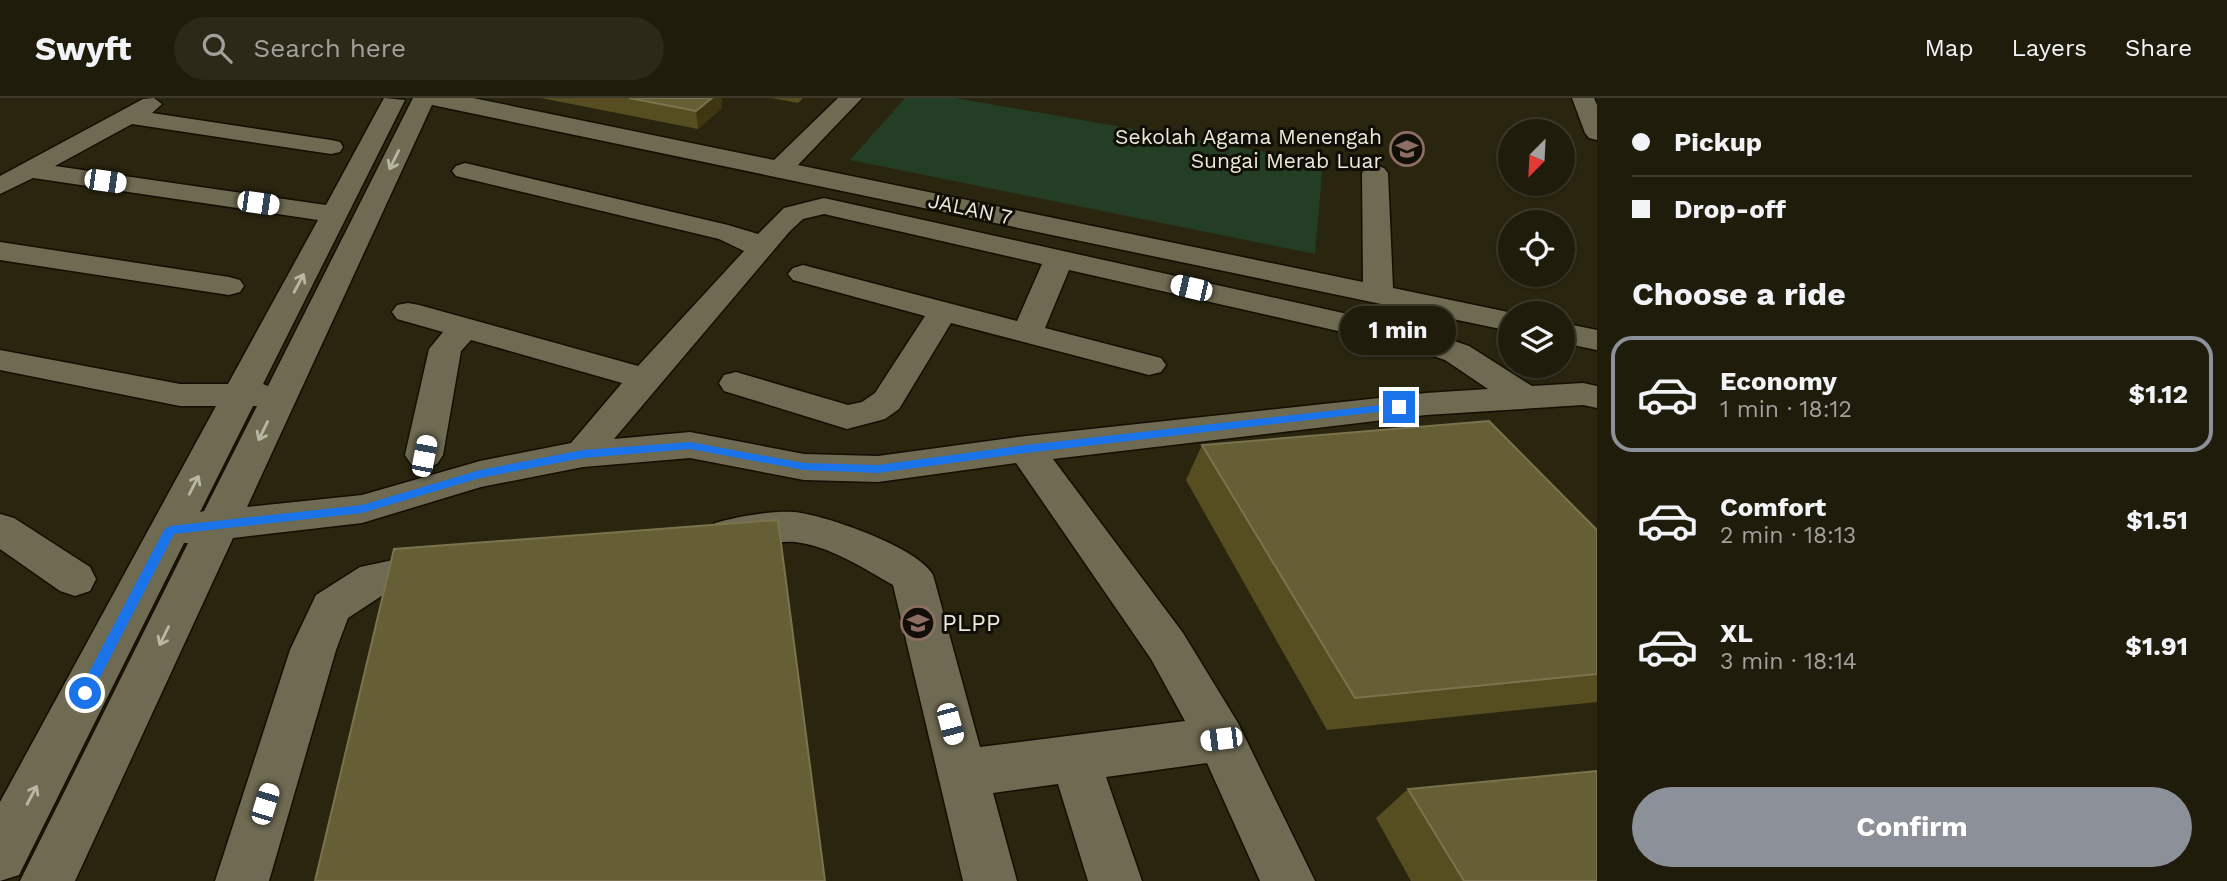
<!DOCTYPE html>
<meta charset="utf-8">
<style>
body{margin:0;font-family:"Work Sans",sans-serif;background:#2d2919;color:#f1f3f6;height:100vh;display:flex;flex-direction:column;font-size:26px;white-space:nowrap}
*{box-sizing:border-box;margin:0}
p{font-size:23px;color:#a2a19d}
.icon{flex:none;width:38px;height:38px;fill:none;stroke:currentColor;stroke-width:2;stroke-linecap:round;stroke-linejoin:round}
.map{position:relative;flex:1;overflow:hidden}
.details{display:flex;flex-direction:column;background:#201c0b;width:630px}
.details>*{flex:none}
.guide{display:grid;align-content:center;height:154px;padding:0 35px;background:#201c0b}
.needle{width:46px;rotate:204deg}
.buttons{position:absolute;left:1498px;top:21px;display:grid;gap:14px}
.buttons a{display:grid;place-items:center;width:77px;height:77px;border-radius:50%;background:#201c0b;box-shadow:0 2px 5px #0004,0 0 0 2px #3d3a2c;font-size:35px}
.end{position:absolute;width:32px;height:32px;margin:-16px;border:9px solid #1a73e8;background:#fff;box-shadow:0 0 0 4px #fff}
.from{border-radius:50%}
.bubble{position:absolute;height:49px;border-radius:24px;background:#201c0b;box-shadow:0 2px 5px #0004,0 0 0 2px #3d3a2c;font-size:23px;font-weight:700;line-height:49px;text-align:center}
.car{position:absolute;width:21px;height:42px;margin:-21px -10px;border-radius:9px;box-shadow:0 0 5px 2px #0007;background:linear-gradient(#fff 24%,#345 0 40%,#fff 0 76%,#345 0 86%,#fff 0)}
.guide b{display:flex;align-items:center;gap:24px;height:66px;font-size:26px}
.guide b+b{border-top:2px solid #3d3a2c}
.guide i{width:18px;height:18px;background:#f1f3f6}
ul{padding:0;list-style:none}
li{display:flex;align-items:center;gap:21px;height:116px;margin:0 14px 10px;padding:0 21px;border:4px solid transparent;border-radius:21px}
li div{flex:1}
li b{display:block;font-size:26px}
li em{font-style:normal;font-weight:700}
li.active{border-color:#8c9099}
li>.icon{width:63px;height:63px;stroke-width:1.5}
h2{padding:0 35px;font-size:32px;line-height:84px}
.cta{display:flex;gap:14px;margin-top:auto;padding:14px 35px}
.cta a{flex:1;height:80px;border-radius:42px;background:#8c9099;color:#fff;font-size:28px;font-weight:700;line-height:80px;text-align:center}
header{display:flex;align-items:center;gap:42px;box-sizing:border-box;height:98px;padding:0 35px;background:#201c0b;border-bottom:2px solid #3d3a2c}
header strong{font-size:33px}
nav{display:flex;gap:38px;margin-inline-start:auto;font-size:24px}
.search{width:490px;height:63px;background:#2d2919;display:flex;align-items:center;gap:18px;box-sizing:border-box;padding:0 24px;border-radius:38px;color:#a2a19d;font-size:26px}
main{display:flex;flex:1;min-height:0}
.map>svg:first-child{display:block}
.green{fill:#233e24}
.lines{fill:none;stroke-linecap:round;stroke-linejoin:round}
.minor-casing{stroke:#130e00;stroke-width:3}
.minor{fill:#6f6a52;fill-rule:evenodd}
.wall{fill:#564d20}
.shaded-wall{fill:#3e3611}
.building{fill:#665e34;stroke:#7b734e;stroke-width:2}
.oneway{stroke:#b9b6a4}
.route{fill:#1a73e8}
.labels{text-anchor:middle;stroke-width:6;stroke-linejoin:round;paint-order:stroke}
.far-poi-label{font-size:21px;fill:#ebe9db;stroke:#100e06;text-anchor:end}
.far-street-label{font-size:21px;fill:#ebe9db;stroke:#100e06}
.poi-label{font-size:24px;fill:#ebe9db;stroke:#100e06;text-anchor:start}
</style>
<header>
<strong>Swyft</strong>
<div class="search"><svg class="icon" aria-label="search" viewBox="0 0 24 24"><circle cx="10" cy="10" r="6"/><path d="M15 15l6 6"/></svg>Search here</div>
<nav><a>Map</a><a>Layers</a><a>Share</a></nav>
</header>
<main>
<div class="map">
<svg width="1597" height="783" viewBox="0 0 1597 783">
<rect width="100%" height="100%" fill="#2a250f"/>
<!-- green -->
<path class="green" d="M905 0H955L1323 64 1315 156 850 62Z"/>
<g class="lines">
<!-- minor casing -->
<g class="minor-casing">
<path id="minor" d="M154 0 162 6 152 15 331 42 340 44 343 49 340 54 331 56 132 26 55 68 326 107 384 0 405 2 263 286 268 288 413 0H473L774 62 838 0H862L798 67 1363 184 1362 75 1366 70 1375 67 1384 70 1388 75 1393 190 1513 215H1510V233L432 7 247 409 362 397 480 363 571 345 622 285 471 242 461 253 443 357 437 366 424 370 411 366 405 357 429 251 443 234 397 221 392 214 397 207 408 205 419 207 638 268 744 153 719 141 456 78 452 73 456 68 465 65 728 127 758 136 784 110 824 100 1424 233 1469 248 1532 288 1583 285 1597 288V310L1583 307 1426 317 1053 361 1183 535 1238 625 1315 783H1260L1207 665 1106 679 1142 783H1088L1058 686 993 695 1017 783H963L893 487C863 470 830 448 795 444 767 442 742 455 715 447L709 436 715 425C735 419 773 412 794 414 826 417 919 450 933 477L980 649 1185 623 1151 561 1016 365 878 384 804 382 690 360 583 369 481 389 362 425 233 440 75 783H20L188 445H184L19 777 0 783V704L216 308H180L0 272V252L180 286H228L318 122 33 80 0 96V78L143 1ZM824 116 1042 166 1017 223 803 167 793 170 788 176 793 182 925 218 875 295 862 304 848 307 736 274 724 277 719 285 724 293 847 331 885 321 899 311 951 225 1149 277 1161 274 1166 267 1161 260 1045 230 1069 172 1404 248 1445 262 1488 291 1426 295 1026 338 878 358 804 356 690 334 614 341 790 133 803 121ZM253 308H257L204 413 200 414Z
M1572 0H1594L1597 7V42L1589 40 1585 35Z
M0 144 229 179 240 182 244 188 240 194 229 197 0 162Z
M1563 225 1597 232V252L1563 245Z
M0 416 14 420 90 469 96 481 90 493 75 498 60 493 0 451Z
M440 452 455 457 461 468 455 479 386 495 348 520 336 552 269 783H215L290 552 316 497 360 469Z"/>
</g>
<!-- minor -->
<use href="#minor" class="minor"/>
</g>
<!-- wall -->
<path class="wall" d="M541 0H722V10L698 31Z
M771 0H803L798 5Z
M1202 347 1597 432V604L1327 632 1186 382Z
M1408 691 1597 783H1411L1376 720Z"/>
<!-- shaded-wall -->
<path class="shaded-wall" d="M712 0H722V10L698 31 696 13Z"/>
<!-- building -->
<path class="building" d="M629 0H712L696 13Z
M1489 323 1597 432V576L1355 600 1202 347Z
M778 422 825 783H315L394 451Z
M1597 673V783H1464L1408 691Z"/>
<!-- one-way arrows -->
<defs><path id="oneway-shaft" d="M-6 0H5M1.5-3L5.5 0L1.5 3" fill="none" stroke-width="1.6" stroke-linecap="round" stroke-linejoin="round" transform="scale(1.75)"/></defs>
<g class="oneway">
<use href="#oneway-shaft" transform="translate(394 62) rotate(116)"/>
<use href="#oneway-shaft" transform="translate(299 185) rotate(-62)"/>
<use href="#oneway-shaft" transform="translate(263 333) rotate(116)"/>
<use href="#oneway-shaft" transform="translate(194 387) rotate(-63)"/>
<use href="#oneway-shaft" transform="translate(164 538) rotate(116)"/>
<use href="#oneway-shaft" transform="translate(32 697) rotate(-62)"/>
</g>
<!-- route -->
<path class="route" d="M1399 305 1403 306V311L1026 355 878 375 804 372 690 351 583 360 480 380 362 415 174 436 90 599H80L78 595 164 432 170 428 362 407 480 372 583 352 690 344 804 365 878 367 1026 347Z"/>
<!-- icons -->
<defs>
<g id="school-ring" transform="scale(1.75)"><circle r="9.5" fill="#100e06" stroke="#8d6e63" stroke-width="1.5"/><path d="M0-5L7-2L0 1L-7-2ZM-4 1L0 2.5L4 1V4Q0 6-4 4Z" fill="#8d6e63"/></g>
</defs>
<g fill-rule="evenodd">
<use href="#school-ring" x="1407" y="51"/>
<use href="#school-ring" x="918" y="525"/>
</g>
<g class="labels">
<!-- far-poi labels -->
<g class="far-poi-label">
<text x="1382" y="46">Sekolah Agama Menengah<tspan x="1382" dy="24">Sungai Merab Luar</tspan></text>
</g>
<!-- far-street labels -->
<g class="far-street-label">
<text transform="translate(970 111) rotate(12)" y="7">JALAN 7</text>
</g>
<!-- poi labels -->
<g class="poi-label">
<text x="942" y="533">PLPP</text>
</g>
</g>
</svg>
<div class="buttons">
<a><svg class="needle" viewBox="-14 -14 28 28"><path d="M0-13l5 13h-10z" fill="#e53935"/><path d="M0 13l5-13h-10z" fill="#a2a19d"/></svg></a>
<a><svg class="icon" aria-label="locate" viewBox="0 0 24 24"><circle cx="12" cy="12" r="6"/><path d="M12 2v4M12 18v4M2 12h4M18 12h4"/></svg></a>
<a><svg class="icon" aria-label="layers" viewBox="0 0 24 24"><path d="M12 4l9 5-9 5-9-5zM3 14l9 5 9-5"/></svg></a>
</div>
<i class="end from" style="left:85px;top:595px"></i>
<i class="end" style="left:1399px;top:309px"></i>
<div class="bubble" style="left:1340px;top:208px;width:116px">1 min</div>
<i class="car" style="left:105px;top:83px;rotate:98deg"></i>
<i class="car" style="left:258px;top:105px;rotate:98deg"></i>
<i class="car" style="left:1191px;top:190px;rotate:283deg"></i>
<i class="car" style="left:424px;top:358px;rotate:11deg"></i>
<i class="car" style="left:950px;top:626px;rotate:165deg"></i>
<i class="car" style="left:1221px;top:641px;rotate:263deg"></i>
<i class="car" style="left:265px;top:706px;rotate:17deg"></i>
</div>
<section class="details">
<div class="guide">
<b><i class="from"></i>Pickup</b>
<b><i></i>Drop-off</b>
</div>
<h2>Choose a ride</h2>
<ul>
<li class="active"><svg class="icon" aria-label="car" viewBox="0 0 24 24"><path d="M5 17H2v-5l4-1 3-4h7l3 4 3 1v5h-3M9 17h6M6 11h13"/><circle cx="7" cy="17" r="2"/><circle cx="17" cy="17" r="2"/></svg><div><b>Economy</b><p>1 min · 18:12</p></div><em>$1.12</em></li>
<li><svg class="icon" aria-label="car" viewBox="0 0 24 24"><path d="M5 17H2v-5l4-1 3-4h7l3 4 3 1v5h-3M9 17h6M6 11h13"/><circle cx="7" cy="17" r="2"/><circle cx="17" cy="17" r="2"/></svg><div><b>Comfort</b><p>2 min · 18:13</p></div><em>$1.51</em></li>
<li><svg class="icon" aria-label="car" viewBox="0 0 24 24"><path d="M5 17H2v-5l4-1 3-4h7l3 4 3 1v5h-3M9 17h6M6 11h13"/><circle cx="7" cy="17" r="2"/><circle cx="17" cy="17" r="2"/></svg><div><b>XL</b><p>3 min · 18:14</p></div><em>$1.91</em></li>
</ul>
<div class="cta"><a>Confirm</a></div>
</section>
</main>
